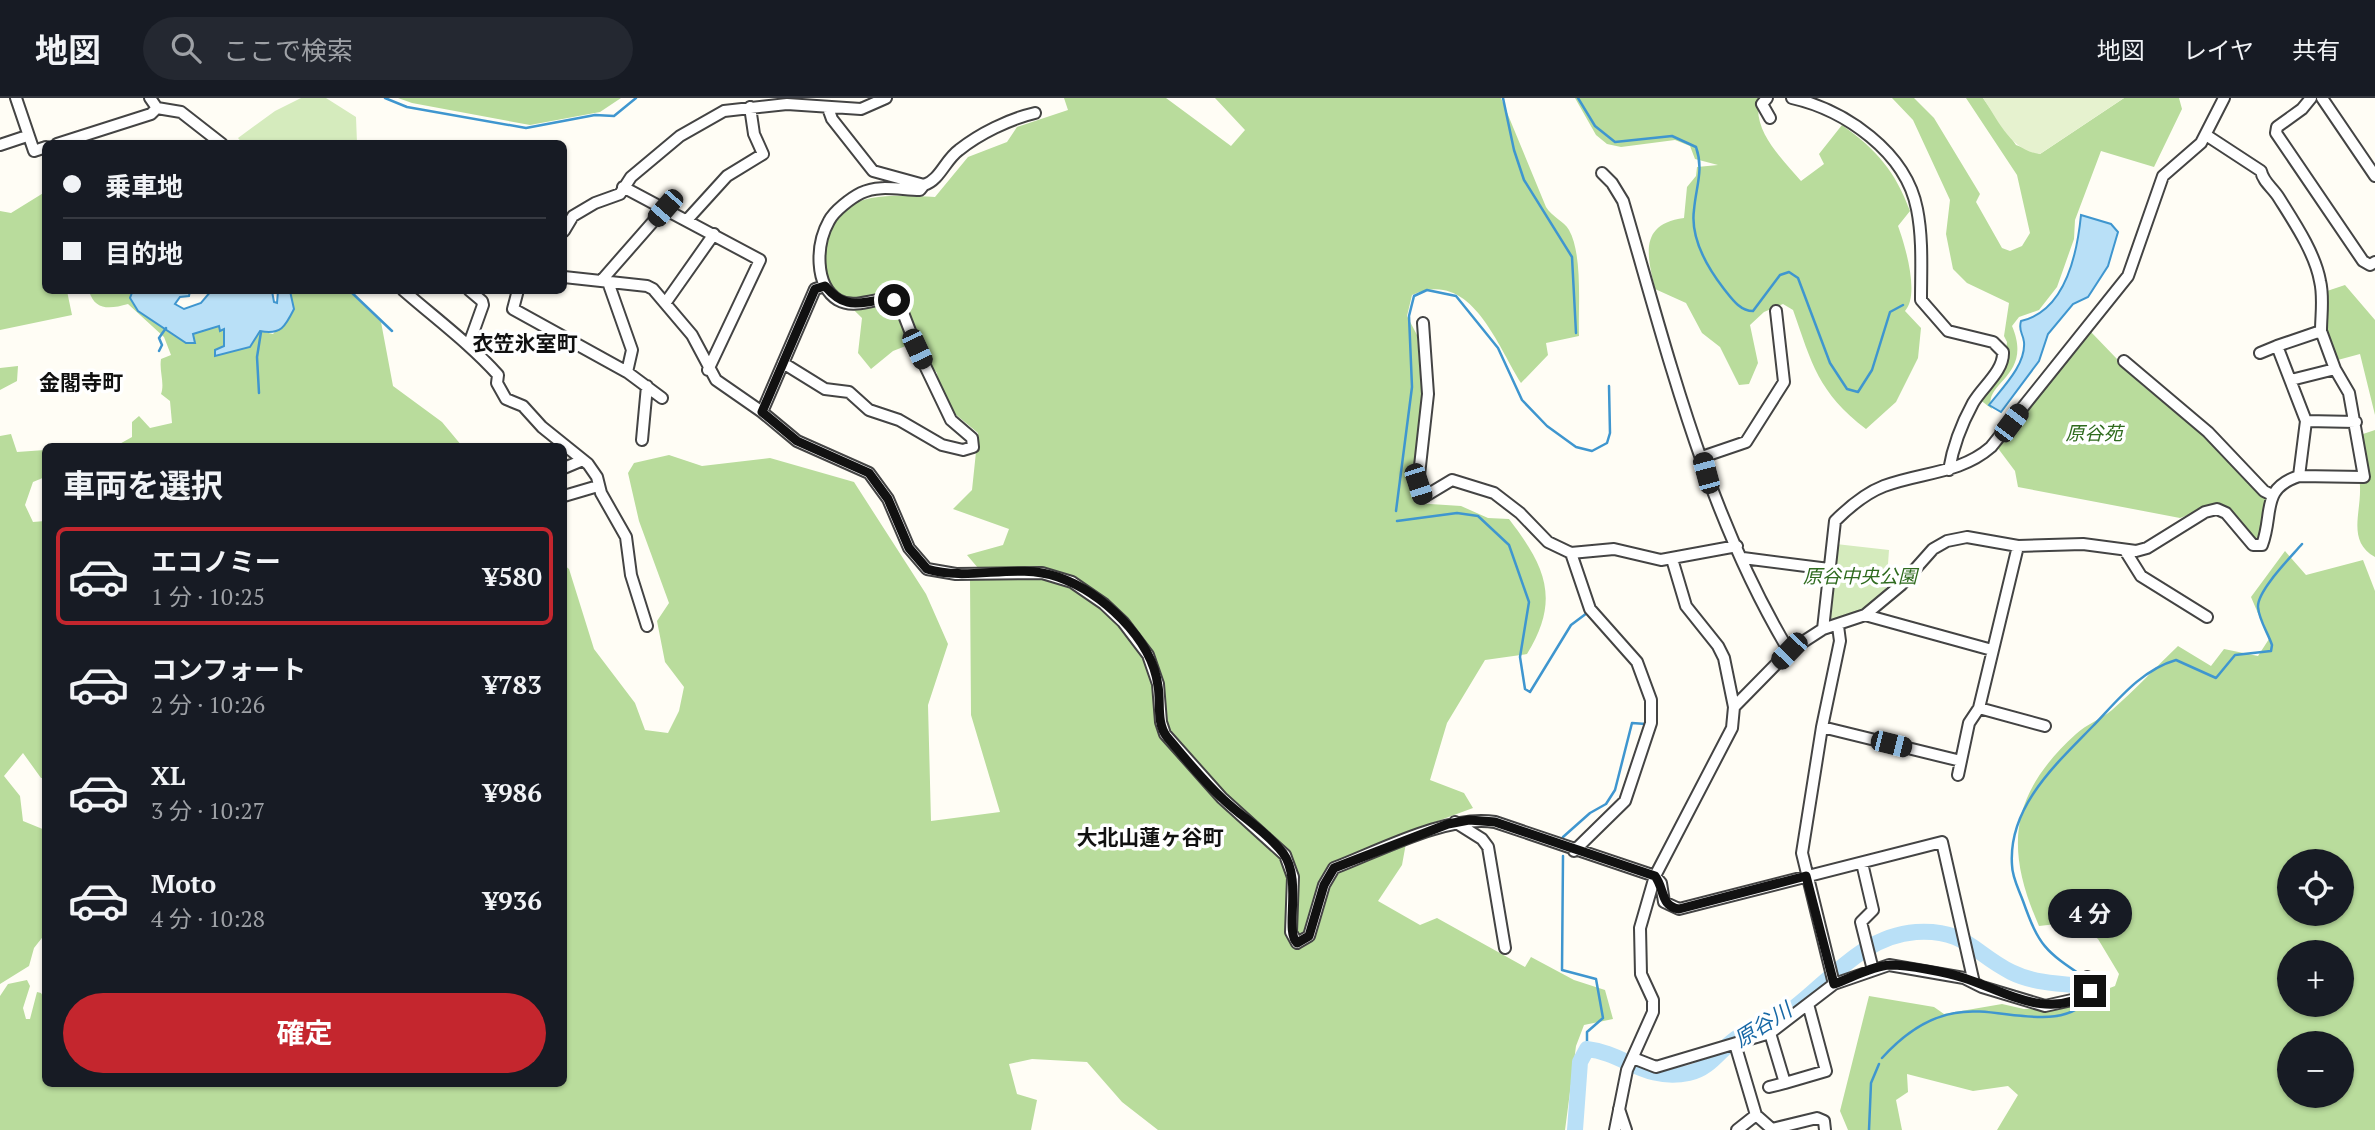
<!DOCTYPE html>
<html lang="ja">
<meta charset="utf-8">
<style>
body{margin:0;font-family:"PT Serif","Noto Sans JP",serif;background:#242831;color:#f1f3f6;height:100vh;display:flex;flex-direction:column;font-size:26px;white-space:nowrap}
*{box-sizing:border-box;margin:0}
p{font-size:23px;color:#9ea1a6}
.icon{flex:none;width:38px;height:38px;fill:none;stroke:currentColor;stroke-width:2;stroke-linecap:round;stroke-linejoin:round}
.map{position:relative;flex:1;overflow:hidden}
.panel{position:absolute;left:42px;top:345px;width:525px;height:644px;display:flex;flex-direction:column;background:#171b24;border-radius:10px;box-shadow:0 2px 5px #0004}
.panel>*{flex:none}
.top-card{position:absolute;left:42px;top:42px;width:525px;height:154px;border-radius:10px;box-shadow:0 2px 5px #0004;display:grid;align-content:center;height:154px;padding:0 21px;background:#171b24}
.fabs{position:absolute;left:2277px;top:751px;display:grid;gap:14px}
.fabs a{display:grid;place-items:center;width:77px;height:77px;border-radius:50%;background:#171b24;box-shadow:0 2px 5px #0004;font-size:35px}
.end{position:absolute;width:32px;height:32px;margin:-16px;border:9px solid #111;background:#fff;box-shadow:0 0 0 4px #fff}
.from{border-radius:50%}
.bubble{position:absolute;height:49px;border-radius:24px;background:#171b24;box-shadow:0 2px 5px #0004;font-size:23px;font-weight:700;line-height:49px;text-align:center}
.car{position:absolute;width:21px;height:42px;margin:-21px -10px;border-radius:9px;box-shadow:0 0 5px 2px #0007;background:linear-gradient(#222 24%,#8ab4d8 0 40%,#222 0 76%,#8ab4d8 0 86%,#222 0)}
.top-card b{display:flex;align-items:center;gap:24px;height:66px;font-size:26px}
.top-card b+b{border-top:2px solid #363941}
.top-card i{width:18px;height:18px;background:#f1f3f6}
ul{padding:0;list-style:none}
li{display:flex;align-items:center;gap:21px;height:98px;margin:0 14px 10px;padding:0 7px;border:4px solid transparent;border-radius:10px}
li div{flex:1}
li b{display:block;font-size:26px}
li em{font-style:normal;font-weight:700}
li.selected{border-color:#c4262e}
li>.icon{width:63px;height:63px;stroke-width:1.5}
h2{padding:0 21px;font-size:32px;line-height:84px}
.action{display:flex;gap:14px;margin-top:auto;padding:14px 21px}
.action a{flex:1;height:80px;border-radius:42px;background:#c4262e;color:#fff;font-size:28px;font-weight:700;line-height:80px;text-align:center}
header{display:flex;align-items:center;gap:42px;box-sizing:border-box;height:98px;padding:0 35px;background:#171b24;border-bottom:2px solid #363941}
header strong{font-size:33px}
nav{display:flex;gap:38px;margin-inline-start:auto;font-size:24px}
.search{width:490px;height:63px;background:#242831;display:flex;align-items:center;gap:18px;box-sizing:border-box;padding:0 24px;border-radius:38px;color:#9ea1a6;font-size:26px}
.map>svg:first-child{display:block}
.green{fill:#d5ebbd}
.forest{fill:#b9dc9c;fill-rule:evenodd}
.pitch{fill:#e6f2cf}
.water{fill:#b9e0f7;stroke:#3f96cf;stroke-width:2}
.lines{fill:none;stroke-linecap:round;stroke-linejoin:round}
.stream{stroke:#3f96cf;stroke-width:2.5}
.river{stroke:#b9e0f7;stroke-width:16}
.minor-casing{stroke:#444;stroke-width:14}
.minor{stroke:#fff;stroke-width:10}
.route{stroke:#111;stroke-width:9}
.labels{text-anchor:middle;stroke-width:7;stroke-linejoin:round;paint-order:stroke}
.park-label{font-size:19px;font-style:italic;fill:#2f6b1f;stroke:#fff}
.neighbourhood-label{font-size:21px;font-weight:bold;fill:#111;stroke:#fff}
.water-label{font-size:21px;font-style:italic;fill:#1768a6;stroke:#fff}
</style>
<header>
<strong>地図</strong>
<div class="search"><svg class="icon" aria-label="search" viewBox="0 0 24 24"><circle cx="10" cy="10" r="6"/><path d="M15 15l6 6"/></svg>ここで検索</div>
<nav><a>地図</a><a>レイヤ</a><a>共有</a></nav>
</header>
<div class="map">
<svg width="2375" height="1032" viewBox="0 0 2375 1032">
<rect width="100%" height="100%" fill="#fffdf5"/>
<!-- green -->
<path class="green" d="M301 0H326L356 19 357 45H242L238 40 275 13Z
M1836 446 1889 452 1886 494 1862 512 1836 522 1828 519Z"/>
<!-- forest -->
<path class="forest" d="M398 0H621L600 14 530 27 412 5Z
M1064 0H1166L1231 48 1245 32 1215 0H1501L1546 109C1552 119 1564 123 1569 132 1583 157 1578 209 1579 238L1546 245 1548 257 1521 285C1496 245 1470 170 1412 197L1407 218 1417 237 1422 299 1415 405 1461 408 1488 420 1509 421C1545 468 1561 501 1527 556L1485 562 1447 625 1430 682 1464 695 1473 710 1408 734 1402 767 1378 803 1420 827 1437 820 1525 869 1531 859 1574 882 1605 892 1613 921 1584 927 1576 948 1565 1032H1158L1122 1004 1087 964 1032 961 1009 966 1017 996 1037 1002 1031 1032H0V898L8 886 27 882 30 888 23 910 26 921H30L37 894 41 895 45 902 46 985H564V467L569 471 594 551 635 605 645 632 668 635 679 613 684 589 665 564 657 523 669 505 639 423 628 375 634 365 669 357 702 368 770 360 854 384 926 496 948 546 928 607 931 723 1000 714 971 617 970 481 978 470 967 457 1003 447 1009 431 953 411 972 392 978 335 949 311 939 293 937 275 923 259 916 244 893 253 871 271 858 255 862 220C852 210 841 200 832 189 818 171 825 123 845 110 870 94 907 98 935 99L968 59 1007 44 1017 29 1068 12Z
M1575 0H1760C1750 31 1783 62 1801 83L1824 66 1819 56 1842 27C1877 52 1895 73 1910 113L1898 128C1905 147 1920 197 1905 213L1921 230 1918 260 1896 304 1866 331C1818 294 1812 266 1793 212L1783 206 1764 214 1750 227 1758 265 1749 286 1739 287 1720 249 1702 235 1686 205 1655 191C1647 157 1639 126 1684 120L1687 89 1696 78 1697 69 1718 67 1695 61 1690 48 1675 42 1621 49 1607 46 1596 37Z
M1892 0H1914L1934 20 1980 96 1976 104 2002 150 2010 153 2022 148 2030 135 2017 77 1966 0H1983L2016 47 2040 56 2124 0H2179L2182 11 2154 69 2101 53 2075 122 2074 141 2057 189 2039 212 2019 219 2012 228C2034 279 1981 285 1992 311L1979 301 2006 253 2007 244 2004 238 2009 205 1967 185 1953 171 1946 136 1950 102 1913 22Z
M45 94 46 192 67 193 72 217 0 232V113L11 115Z
M2345 187 2375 222V317L2360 256 2334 263 2326 234 2324 194Z
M89 193H133L131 200 138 213 186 245H194L193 236 219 228 224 231V249L214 255 260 233 273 236 294 211 290 193H349L381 224 393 288 442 324 462 348H116L132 339V324L139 318 150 330 172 325 170 303 161 296C165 285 159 273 161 261L171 257 164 239 128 206C110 211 95 213 89 193Z
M2091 234 2143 288 2208 340 2266 400 2258 442 2254 443C2241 429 2236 414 2218 406L2180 420 2018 389 2015 373 1997 349Z
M18 268 17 283 0 292V270Z
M2375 332V459C2347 443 2361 416 2360 389 2360 373 2354 356 2351 340Z
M11 336 17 354 45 352V379L33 384 25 407 33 424 45 423V680H41L23 655 4 678 20 698 23 723 45 732V836L34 850 29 868 0 886V338Z
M2285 453 2306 477 2363 462 2375 493V1032H1997L2018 997 2008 988 1973 993 1907 976 1908 994 1896 1002 1902 1032H1848L1840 1013 1869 898 1934 909 1944 916 2002 906 2024 911 2090 908 2102 893 2115 888 2119 876 2098 841 2075 824 2039 828C2004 749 2010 696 2076 636 2087 626 2101 621 2112 612 2135 592 2156 569 2178 548L2211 568 2224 551 2258 558 2269 541 2251 499ZM2289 763H2342V816H2289ZM2289 854H2342V906H2289ZM2289 945H2342V998H2289Z"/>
<!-- pitch -->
<path class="pitch" d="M1983 0H2124L2040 56C2011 53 1998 22 1983 0Z"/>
<!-- water -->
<path class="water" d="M2081 117 2111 126 2118 134 2108 168 2088 199 2073 206 2048 236 2039 263 2001 314 1989 307C2002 290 2026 267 2024 244 2023 235 2018 233 2021 223 2065 213 2077 157 2081 117Z
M133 192 190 193 189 198 180 199 175 206 184 211 201 205 211 193H272L274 204 277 205 278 193H290L294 211C285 229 281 237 260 233L250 249 215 258V252L224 248V231L220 233 219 228 193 236 195 245H186L138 213 130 200Z"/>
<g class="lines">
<!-- stream -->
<path class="stream" d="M385 0 407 9 526 30 595 17 614 18 636 0
M1503 0 1514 52 1524 82 1572 159 1576 235
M1578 0 1595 28 1615 44 1672 38 1696 49C1704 72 1696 88 1694 112 1690 141 1707 169 1724 191 1732 201 1740 213 1753 213L1780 177 1789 174 1798 180 1830 265 1847 291 1858 294 1872 272 1890 214 1903 207
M205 44 206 46
M349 192 392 233
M159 253 162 247 159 240 166 230
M259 295 257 259 261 234
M1396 413 1412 289 1409 218 1414 198 1427 192 1456 198 1498 250 1522 302 1547 328 1576 349 1592 353 1607 345 1610 335 1609 288
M1397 423 1457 415 1478 418 1509 447 1529 504 1520 559 1525 591 1530 594 1571 527 1587 515
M1563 739 1590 715 1606 706 1615 692 1632 625 1646 626
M1563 758 1562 872 1596 881 1603 920 1587 934V951
M2084 879C2045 853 2039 848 2023 803 2019 792 2012 779 2012 767 2008 709 2056 666 2093 628 2117 603 2141 572 2176 562L2216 580 2235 557 2271 553 2272 547C2268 535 2259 522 2258 509 2257 493 2290 460 2302 446
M1882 960C1901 939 1925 920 1955 915 1999 906 2061 940 2094 896L2093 885
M1869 1032 1871 985 1879 966"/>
<!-- river -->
<path class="river" d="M1575 1032 1580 964 1587 951C1625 955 1644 984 1689 975 1712 970 1721 949 1740 938 1752 931 1767 929 1779 921 1824 892 1858 838 1916 834 1966 831 1973 855 2011 874 2033 885 2060 886 2084 888"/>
<!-- minor casing -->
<g class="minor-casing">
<path id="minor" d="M16 0 34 53 46 49
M150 0 157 10 181 14 222 46
M1767 0 1762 6 1770 20
M1792 0C1845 12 1906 54 1917 111 1923 141 1921 173 1921 202L1948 233 1993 244 2003 254C2004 273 1982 289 1973 305 1961 327 1953 348 1949 372
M2311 0 2302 11 2277 29 2276 35 2363 163 2370 167 2375 164
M2322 0 2375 78
M828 10 832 21 873 73 924 87C940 82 945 62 959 52 979 36 1009 21 1035 15
M57 46 151 16 157 10
M0 47 27 38
M1602 75 1612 85 1623 103C1668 256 1706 415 1789 553
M623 89 760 162 708 272
M687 122 727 78 763 56 754 36 750 9
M564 133 573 118 595 105 620 96 631 79 680 38 724 13 787 6 861 11 886 0
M564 179 647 188 653 191 692 237 716 282 762 314 797 343 869 375 888 401 909 450 927 471 956 476 1042 475 1072 484 1104 506 1123 524 1148 557 1158 586 1161 624 1165 636 1222 700 1285 757 1293 779 1291 834 1297 845 1309 838 1324 787 1334 770C1379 753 1448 716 1495 724L1655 778 1661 785 1664 804 1679 811 1942 744 1974 885
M601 183 665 110
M608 184 632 252 627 274
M403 192C435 220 469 245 498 277L497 285 506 301 523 308 542 329 588 366 597 379 601 395 626 439 631 477 647 528
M518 192 513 211 627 274 662 300
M666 204 714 136
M1423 225 1428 296 1418 386 1422 400 1452 382 1494 395 1520 415 1548 444 1571 455 1614 451 1661 462 1737 448
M469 246 483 207 482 203 469 192
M2260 255 2277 248
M2124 263 2208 334 2264 393 2272 397
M783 265 825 291 849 294 869 312 899 322 942 347 963 352 973 349 972 340 951 322 917 251 900 207C883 192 859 214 838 202 814 187 816 146 829 123 834 113 851 100 861 95 879 86 901 92 920 92L924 87
M2291 282 2335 271 2321 233
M762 314 815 191 825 188
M2306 323 2356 324
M642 342 647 288
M1702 359 1746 344 1784 284 1776 213
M564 370 583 362
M2299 378 2364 379 2349 295 2335 271
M564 398 598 388
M2126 454 2141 478 2207 519
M1571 455 1590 511 1637 564 1651 602V625L1625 703 1574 753
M1743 460 1829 471
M1672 461 1686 508 1718 548 1724 560 1734 609
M1865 517 1992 552
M1823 531 1835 423C1849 409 1866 395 1884 388 1921 374 1960 376 1991 349L2128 178 2163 78 2201 45 2224 0
M1979 610 2045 628
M1822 629 1961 663
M1958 677 1969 625 1979 610 2018 448
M1455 724 1482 741 1488 749 1505 850
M1862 765 1873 812 1861 824 1873 872
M1834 886 1802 755 1822 629 1840 543 1838 528
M1770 935 1785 985 1826 973 1808 906
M1735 946 1756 1017
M1633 960 1656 969 1770 935 1834 886 1889 867 1964 880 1982 889 2045 908 2081 900 2090 893 2087 879
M1769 989 1785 985
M1619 1011 1626 1032
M1772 1031 1817 1020 1824 1023 1825 1032
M1615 1032 1627 972 1653 914V902L1641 876 1640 830 1655 778 1732 630 1734 609 1789 553 1823 531 1865 517 1901 487 1933 451 1947 443 1967 439 2018 448 2083 446 2136 453 2147 450 2205 414 2217 411 2226 415 2253 447H2262C2274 415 2260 391 2299 378L2306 323 2277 248 2321 233C2321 217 2324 199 2320 183 2315 155 2294 124 2279 100 2273 90 2263 84 2261 73L2206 37
M1737 1032 1756 1017 1773 1032"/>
</g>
<!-- minor -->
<use href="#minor" class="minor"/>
</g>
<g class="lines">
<!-- route -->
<path class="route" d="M894 202C863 200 850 217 825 188L815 191 762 314 797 343 869 375 888 401 909 450 927 471C970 484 1015 464 1058 479 1101 494 1152 540 1158 588 1161 604 1156 625 1167 639 1185 660 1203 683 1224 702 1243 720 1267 734 1283 755 1303 782 1284 833 1297 845L1309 838 1324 787 1334 770 1448 726 1469 722 1495 724 1655 778C1665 791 1660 808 1679 811L1806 778 1834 886C1851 880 1872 868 1890 867 1908 867 1946 874 1964 880 2004 893 2050 924 2090 893"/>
</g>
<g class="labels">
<!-- park labels -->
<g class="park-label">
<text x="2094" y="342">原谷苑</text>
<text x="1860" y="485">原谷中央公園</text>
</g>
<!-- neighbourhood labels -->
<g class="neighbourhood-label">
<text x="525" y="253">衣笠氷室町</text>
<text x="81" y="292">金閣寺町</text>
<text x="1150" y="747">大北山蓮ヶ谷町</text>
</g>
<!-- water labels -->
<g class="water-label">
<text transform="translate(1763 927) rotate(-32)" y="7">原谷川</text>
</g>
</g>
</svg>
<div class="fabs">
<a><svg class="icon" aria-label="locate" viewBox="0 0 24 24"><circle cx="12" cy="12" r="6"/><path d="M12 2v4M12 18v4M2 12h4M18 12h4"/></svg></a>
<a>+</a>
<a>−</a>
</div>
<i class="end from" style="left:894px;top:202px"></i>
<i class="end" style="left:2090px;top:893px"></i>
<div class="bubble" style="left:2048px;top:791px;width:84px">4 分</div>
<i class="car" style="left:665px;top:110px;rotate:221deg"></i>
<i class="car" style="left:917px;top:251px;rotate:155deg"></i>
<i class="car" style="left:2011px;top:325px;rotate:37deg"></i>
<i class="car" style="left:1706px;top:375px;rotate:345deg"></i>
<i class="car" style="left:1418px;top:386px;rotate:162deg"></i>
<i class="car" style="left:1789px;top:553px;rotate:224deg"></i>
<i class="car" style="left:1891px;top:646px;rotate:104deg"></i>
<div class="top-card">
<b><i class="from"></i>乗車地</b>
<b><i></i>目的地</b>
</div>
<section class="panel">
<h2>車両を選択</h2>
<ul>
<li class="selected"><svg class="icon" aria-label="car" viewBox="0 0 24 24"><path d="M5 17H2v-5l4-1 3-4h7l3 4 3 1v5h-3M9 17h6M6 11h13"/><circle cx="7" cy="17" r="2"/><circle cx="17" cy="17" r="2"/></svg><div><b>エコノミー</b><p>1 分 · 10:25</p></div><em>¥580</em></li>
<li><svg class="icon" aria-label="car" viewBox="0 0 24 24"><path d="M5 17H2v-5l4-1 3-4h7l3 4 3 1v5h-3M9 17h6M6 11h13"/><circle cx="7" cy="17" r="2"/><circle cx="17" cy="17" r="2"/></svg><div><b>コンフォート</b><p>2 分 · 10:26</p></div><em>¥783</em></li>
<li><svg class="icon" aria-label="car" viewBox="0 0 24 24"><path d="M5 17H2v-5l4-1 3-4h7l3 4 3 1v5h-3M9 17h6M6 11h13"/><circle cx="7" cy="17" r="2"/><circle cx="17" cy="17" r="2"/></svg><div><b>XL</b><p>3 分 · 10:27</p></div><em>¥986</em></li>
<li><svg class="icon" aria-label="car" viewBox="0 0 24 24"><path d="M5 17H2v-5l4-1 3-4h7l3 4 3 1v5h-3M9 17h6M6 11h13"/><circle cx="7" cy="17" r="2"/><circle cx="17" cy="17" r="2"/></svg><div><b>Moto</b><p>4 分 · 10:28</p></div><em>¥936</em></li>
</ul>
<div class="action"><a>確定</a></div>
</section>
</div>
